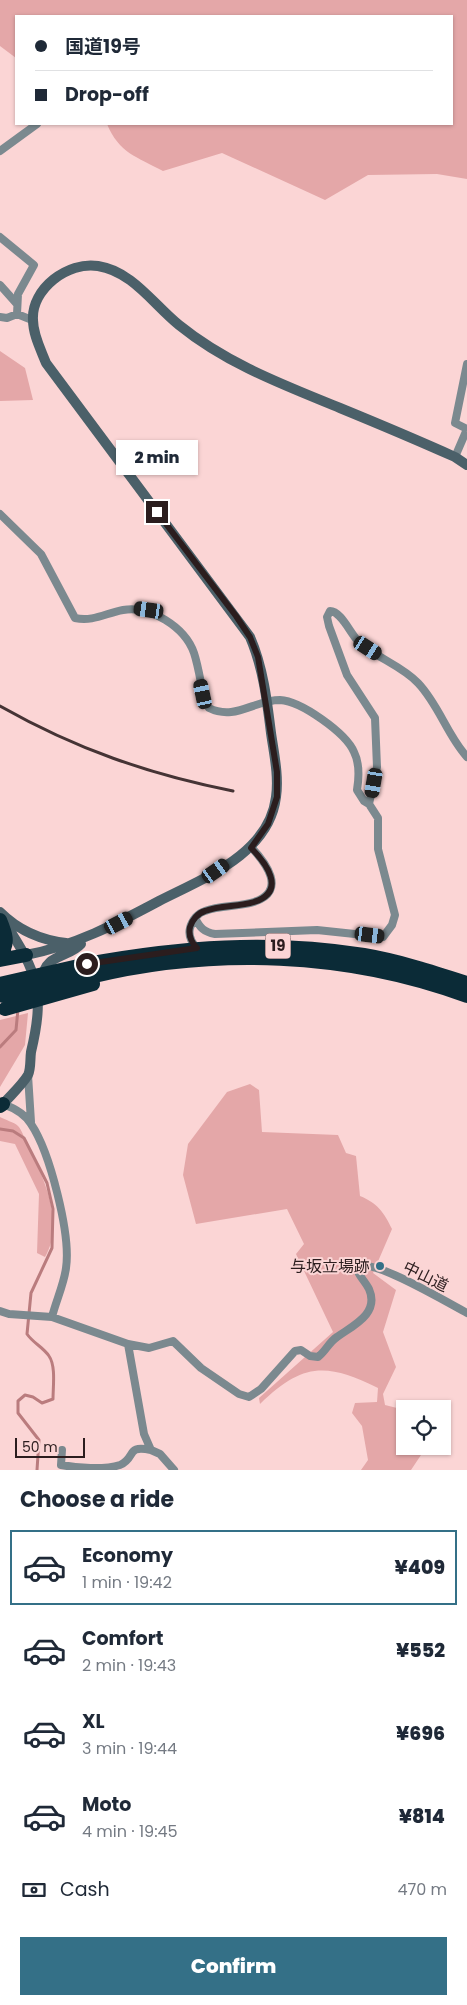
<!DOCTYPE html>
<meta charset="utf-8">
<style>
body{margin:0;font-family:Poppins,"Noto Sans JP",sans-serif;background:#f2f2f3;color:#1f2937;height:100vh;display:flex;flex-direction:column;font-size:19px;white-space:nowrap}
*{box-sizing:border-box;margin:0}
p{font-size:16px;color:#747a83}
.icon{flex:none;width:28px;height:28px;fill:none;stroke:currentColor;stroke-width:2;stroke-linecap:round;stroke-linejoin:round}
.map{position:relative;height:1470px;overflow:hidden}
.drawer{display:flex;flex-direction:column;background:#fff;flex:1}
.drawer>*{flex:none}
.top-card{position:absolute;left:15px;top:15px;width:438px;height:110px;border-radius:0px;box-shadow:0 1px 4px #0004;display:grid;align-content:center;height:110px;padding:0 20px;background:#fff}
.buttons{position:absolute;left:396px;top:1400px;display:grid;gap:10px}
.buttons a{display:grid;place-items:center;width:55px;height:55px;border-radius:0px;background:#fff;box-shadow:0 1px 4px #0004;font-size:25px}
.scale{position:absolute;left:15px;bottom:12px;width:70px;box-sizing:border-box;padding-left:5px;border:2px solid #2b1d1e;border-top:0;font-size:14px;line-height:18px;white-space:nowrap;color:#2b1d1e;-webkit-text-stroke:4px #fbd5d5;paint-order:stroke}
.end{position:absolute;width:22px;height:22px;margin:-11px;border:6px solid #2b1d1e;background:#fff;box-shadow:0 0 0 2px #fff}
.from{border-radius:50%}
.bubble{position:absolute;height:35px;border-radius:0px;background:#fff;box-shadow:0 1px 4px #0004;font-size:16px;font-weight:800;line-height:35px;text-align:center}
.car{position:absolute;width:15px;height:30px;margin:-15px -8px;border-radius:6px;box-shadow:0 0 4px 1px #0007;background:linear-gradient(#222 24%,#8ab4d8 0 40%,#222 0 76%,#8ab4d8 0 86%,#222 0)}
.top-card b{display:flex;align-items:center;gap:18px;height:48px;font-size:19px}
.top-card b+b{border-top:1px solid #e0e1e3}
.top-card i{width:12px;height:12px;background:#1f2937}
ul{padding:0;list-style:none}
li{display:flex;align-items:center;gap:15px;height:75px;margin:0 10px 8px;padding:0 10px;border:2px solid transparent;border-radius:0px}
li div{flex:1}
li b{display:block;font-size:19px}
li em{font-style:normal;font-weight:800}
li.active{border-color:#347087}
li>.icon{width:45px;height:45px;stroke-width:1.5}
h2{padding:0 20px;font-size:22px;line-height:60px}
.pay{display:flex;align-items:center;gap:12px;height:55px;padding:0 20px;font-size:19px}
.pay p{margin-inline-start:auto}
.action{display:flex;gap:10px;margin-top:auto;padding:10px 20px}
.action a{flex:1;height:58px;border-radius:0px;background:#347087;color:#fff;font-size:20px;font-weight:800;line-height:58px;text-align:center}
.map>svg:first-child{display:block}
.green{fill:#e4a7a8}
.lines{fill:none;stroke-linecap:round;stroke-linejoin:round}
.stream{stroke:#ba7c7e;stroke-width:3}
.street{stroke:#7b898f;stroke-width:8}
.secondary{stroke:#4b6069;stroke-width:10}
.highway{stroke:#0b2b37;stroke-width:14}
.rail{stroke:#453435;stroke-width:3}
.highway-bridge{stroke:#0b2b37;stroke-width:14}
.route{stroke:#2b1d1e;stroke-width:6}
.poi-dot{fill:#347087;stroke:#fbd5d5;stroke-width:2}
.labels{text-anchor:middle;stroke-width:4;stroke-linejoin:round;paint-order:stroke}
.shield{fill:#fbd5d5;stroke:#695455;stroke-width:1}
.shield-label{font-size:15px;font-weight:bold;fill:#2b1d1e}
.poi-label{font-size:16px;fill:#2b1d1e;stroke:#fbd5d5;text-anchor:end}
.street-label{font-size:16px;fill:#2b1d1e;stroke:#fbd5d5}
</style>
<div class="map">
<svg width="467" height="1470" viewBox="0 0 467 1470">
<rect width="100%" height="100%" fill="#fbd5d5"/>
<!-- green -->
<path class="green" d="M0 0H467V179L437 174 368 175 325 200 222 153 163 171C137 157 119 153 107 124H451V16H16V58L0 46Z
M0 351 25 368 33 400 0 401Z
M28 1013 25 1045 0 1087V1020Z
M250 1084 259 1090 262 1132 338 1135 346 1153 356 1156 360 1196C377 1203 384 1212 392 1229L373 1273 396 1290 383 1332 396 1367 383 1394 385 1405 405 1410V1446H427L411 1470H361L368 1460 362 1426 352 1413 355 1403 377 1402 378 1388C326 1362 302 1363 260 1404L259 1398 333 1332 296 1254 304 1244 287 1209 196 1224 183 1175 188 1144 227 1092Z
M0 1117C5 1120 14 1122 18 1126 22 1130 25 1140 28 1146 44 1178 65 1223 45 1257L37 1253 39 1194 15 1144 0 1141Z"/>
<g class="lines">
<!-- stream -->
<path class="stream" d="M0 1047 16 1030 18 1009
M0 1129 13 1131 24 1138 47 1183 53 1209 52 1248 31 1293 27 1334C33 1343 43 1347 49 1356 56 1366 53 1387 53 1399L42 1403 33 1397 25 1395 18 1401V1413L39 1440 37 1470"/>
<!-- street -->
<path class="street" d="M0 151 37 124
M0 237 34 265 18 294 17 314 7 318 0 317
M0 285 17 304
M17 314 32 320
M465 428 455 423 467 364
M455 457 467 429
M0 514 41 554 75 618C93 622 106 613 123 610 150 605 185 627 194 653 199 668 201 686 205 702L209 708C235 721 254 700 280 700 301 701 346 733 354 752 360 764 359 778 357 790L364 801 369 804 377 767 375 718 347 675 329 626 327 617 330 611C341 611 350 633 358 641 376 658 401 665 418 683 439 705 447 735 467 757
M195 918C200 928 204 932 215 934L317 930 383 937 392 925 395 915 378 849V818L369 804
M197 948C191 942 188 936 190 928 192 920 198 913 205 911 220 905 238 907 254 902 288 891 265 862 251 847
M28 1075 31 1122
M3 1104C14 1108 25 1114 31 1124 50 1152 71 1235 66 1268 64 1284 56 1301 52 1317
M0 1311 9 1314 52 1317 128 1344 149 1348 173 1341 201 1368 239 1394 249 1397 261 1389 295 1351 301 1350 310 1356 318 1357C326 1351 329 1342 337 1337 352 1326 380 1314 369 1289 366 1283 361 1278 358 1272L361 1266C378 1261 448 1303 467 1313
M128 1344 144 1434 151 1450 160 1454 174 1470
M62 1450 61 1465C77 1468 104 1470 120 1465 137 1457 125 1445 151 1450"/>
<!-- secondary -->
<path class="secondary" d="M0 912C18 930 41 940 66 943
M26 955C74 946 116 924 159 901 204 878 269 854 276 797 279 776 274 754 271 733 267 700 263 667 250 637L46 363C41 350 33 335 33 320 31 289 68 261 98 266 132 271 154 305 179 325 227 364 284 385 340 408 379 424 417 440 455 457L467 465
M43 978C44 954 69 958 81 944
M3 1104C11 1095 22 1085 28 1075 31 1069 30 1059 31 1052 45 993 38 973 5 923"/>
<!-- highway -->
<path class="highway" d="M0 920C5 932 10 944 0 954
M0 960 26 955
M87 964C180 947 270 940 364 955 399 961 433 972 467 983
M90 977C213 947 348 952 467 996
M0 1106 3 1104"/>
<!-- rail -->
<path class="rail" d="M0 706C76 749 148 774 233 791"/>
<!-- highway-bridge -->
<path class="highway-bridge" d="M0 984 87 964
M3 996 80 979
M5 1009 93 984"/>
</g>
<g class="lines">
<!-- route -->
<path class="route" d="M87 964 197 948C191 942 188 936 190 927 192 920 198 913 205 911 220 905 238 907 254 902 288 891 265 862 251 848L268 824 277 797V772L258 657 250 637 236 616 157 512"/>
</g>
<!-- markers -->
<circle class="poi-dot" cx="380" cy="1266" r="5"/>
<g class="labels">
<!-- shield labels -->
<rect class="shield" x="265.5" y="933.5" width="25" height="25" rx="4"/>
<g class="shield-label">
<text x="278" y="951">19</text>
</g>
<!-- poi labels -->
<g class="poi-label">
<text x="370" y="1272">与坂立場跡</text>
</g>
<!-- street labels -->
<g class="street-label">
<text transform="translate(426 1276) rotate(26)" y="6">中山道</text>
</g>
</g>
</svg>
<div class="buttons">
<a><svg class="icon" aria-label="locate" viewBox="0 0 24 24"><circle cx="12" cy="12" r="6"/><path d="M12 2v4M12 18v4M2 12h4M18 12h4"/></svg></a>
</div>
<div class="scale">50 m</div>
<i class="end from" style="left:87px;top:964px"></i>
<i class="end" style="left:157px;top:512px"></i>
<div class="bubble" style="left:116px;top:440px;width:82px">2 min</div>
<i class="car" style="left:149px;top:610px;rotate:278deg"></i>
<i class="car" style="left:368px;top:648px;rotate:123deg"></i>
<i class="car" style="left:203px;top:694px;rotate:348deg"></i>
<i class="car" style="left:374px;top:783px;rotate:190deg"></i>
<i class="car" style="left:216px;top:871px;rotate:55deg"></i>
<i class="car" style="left:119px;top:923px;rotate:62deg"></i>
<i class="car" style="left:370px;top:935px;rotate:97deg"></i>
<div class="top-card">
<b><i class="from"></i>国道19号</b>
<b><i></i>Drop-off</b>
</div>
</div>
<section class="drawer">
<h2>Choose a ride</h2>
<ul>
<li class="active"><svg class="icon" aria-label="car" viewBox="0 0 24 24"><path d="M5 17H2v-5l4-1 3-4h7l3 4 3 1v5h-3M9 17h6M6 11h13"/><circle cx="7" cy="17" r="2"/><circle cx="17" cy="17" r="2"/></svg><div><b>Economy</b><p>1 min · 19:42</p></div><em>¥409</em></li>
<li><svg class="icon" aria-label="car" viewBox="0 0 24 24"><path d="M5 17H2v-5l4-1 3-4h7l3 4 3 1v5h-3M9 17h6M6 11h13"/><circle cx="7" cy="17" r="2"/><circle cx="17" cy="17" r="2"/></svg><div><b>Comfort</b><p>2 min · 19:43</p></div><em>¥552</em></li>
<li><svg class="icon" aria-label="car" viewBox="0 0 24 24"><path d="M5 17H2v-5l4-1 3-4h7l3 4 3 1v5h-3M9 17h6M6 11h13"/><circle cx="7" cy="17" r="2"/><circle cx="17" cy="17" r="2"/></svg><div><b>XL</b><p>3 min · 19:44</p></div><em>¥696</em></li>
<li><svg class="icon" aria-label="car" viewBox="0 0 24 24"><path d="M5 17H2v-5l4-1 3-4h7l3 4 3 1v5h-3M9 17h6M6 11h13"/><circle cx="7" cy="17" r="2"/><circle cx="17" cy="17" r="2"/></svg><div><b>Moto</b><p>4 min · 19:45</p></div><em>¥814</em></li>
</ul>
<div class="pay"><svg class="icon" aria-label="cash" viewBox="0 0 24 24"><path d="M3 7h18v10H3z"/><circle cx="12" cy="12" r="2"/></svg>Cash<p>470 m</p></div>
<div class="action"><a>Confirm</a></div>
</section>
